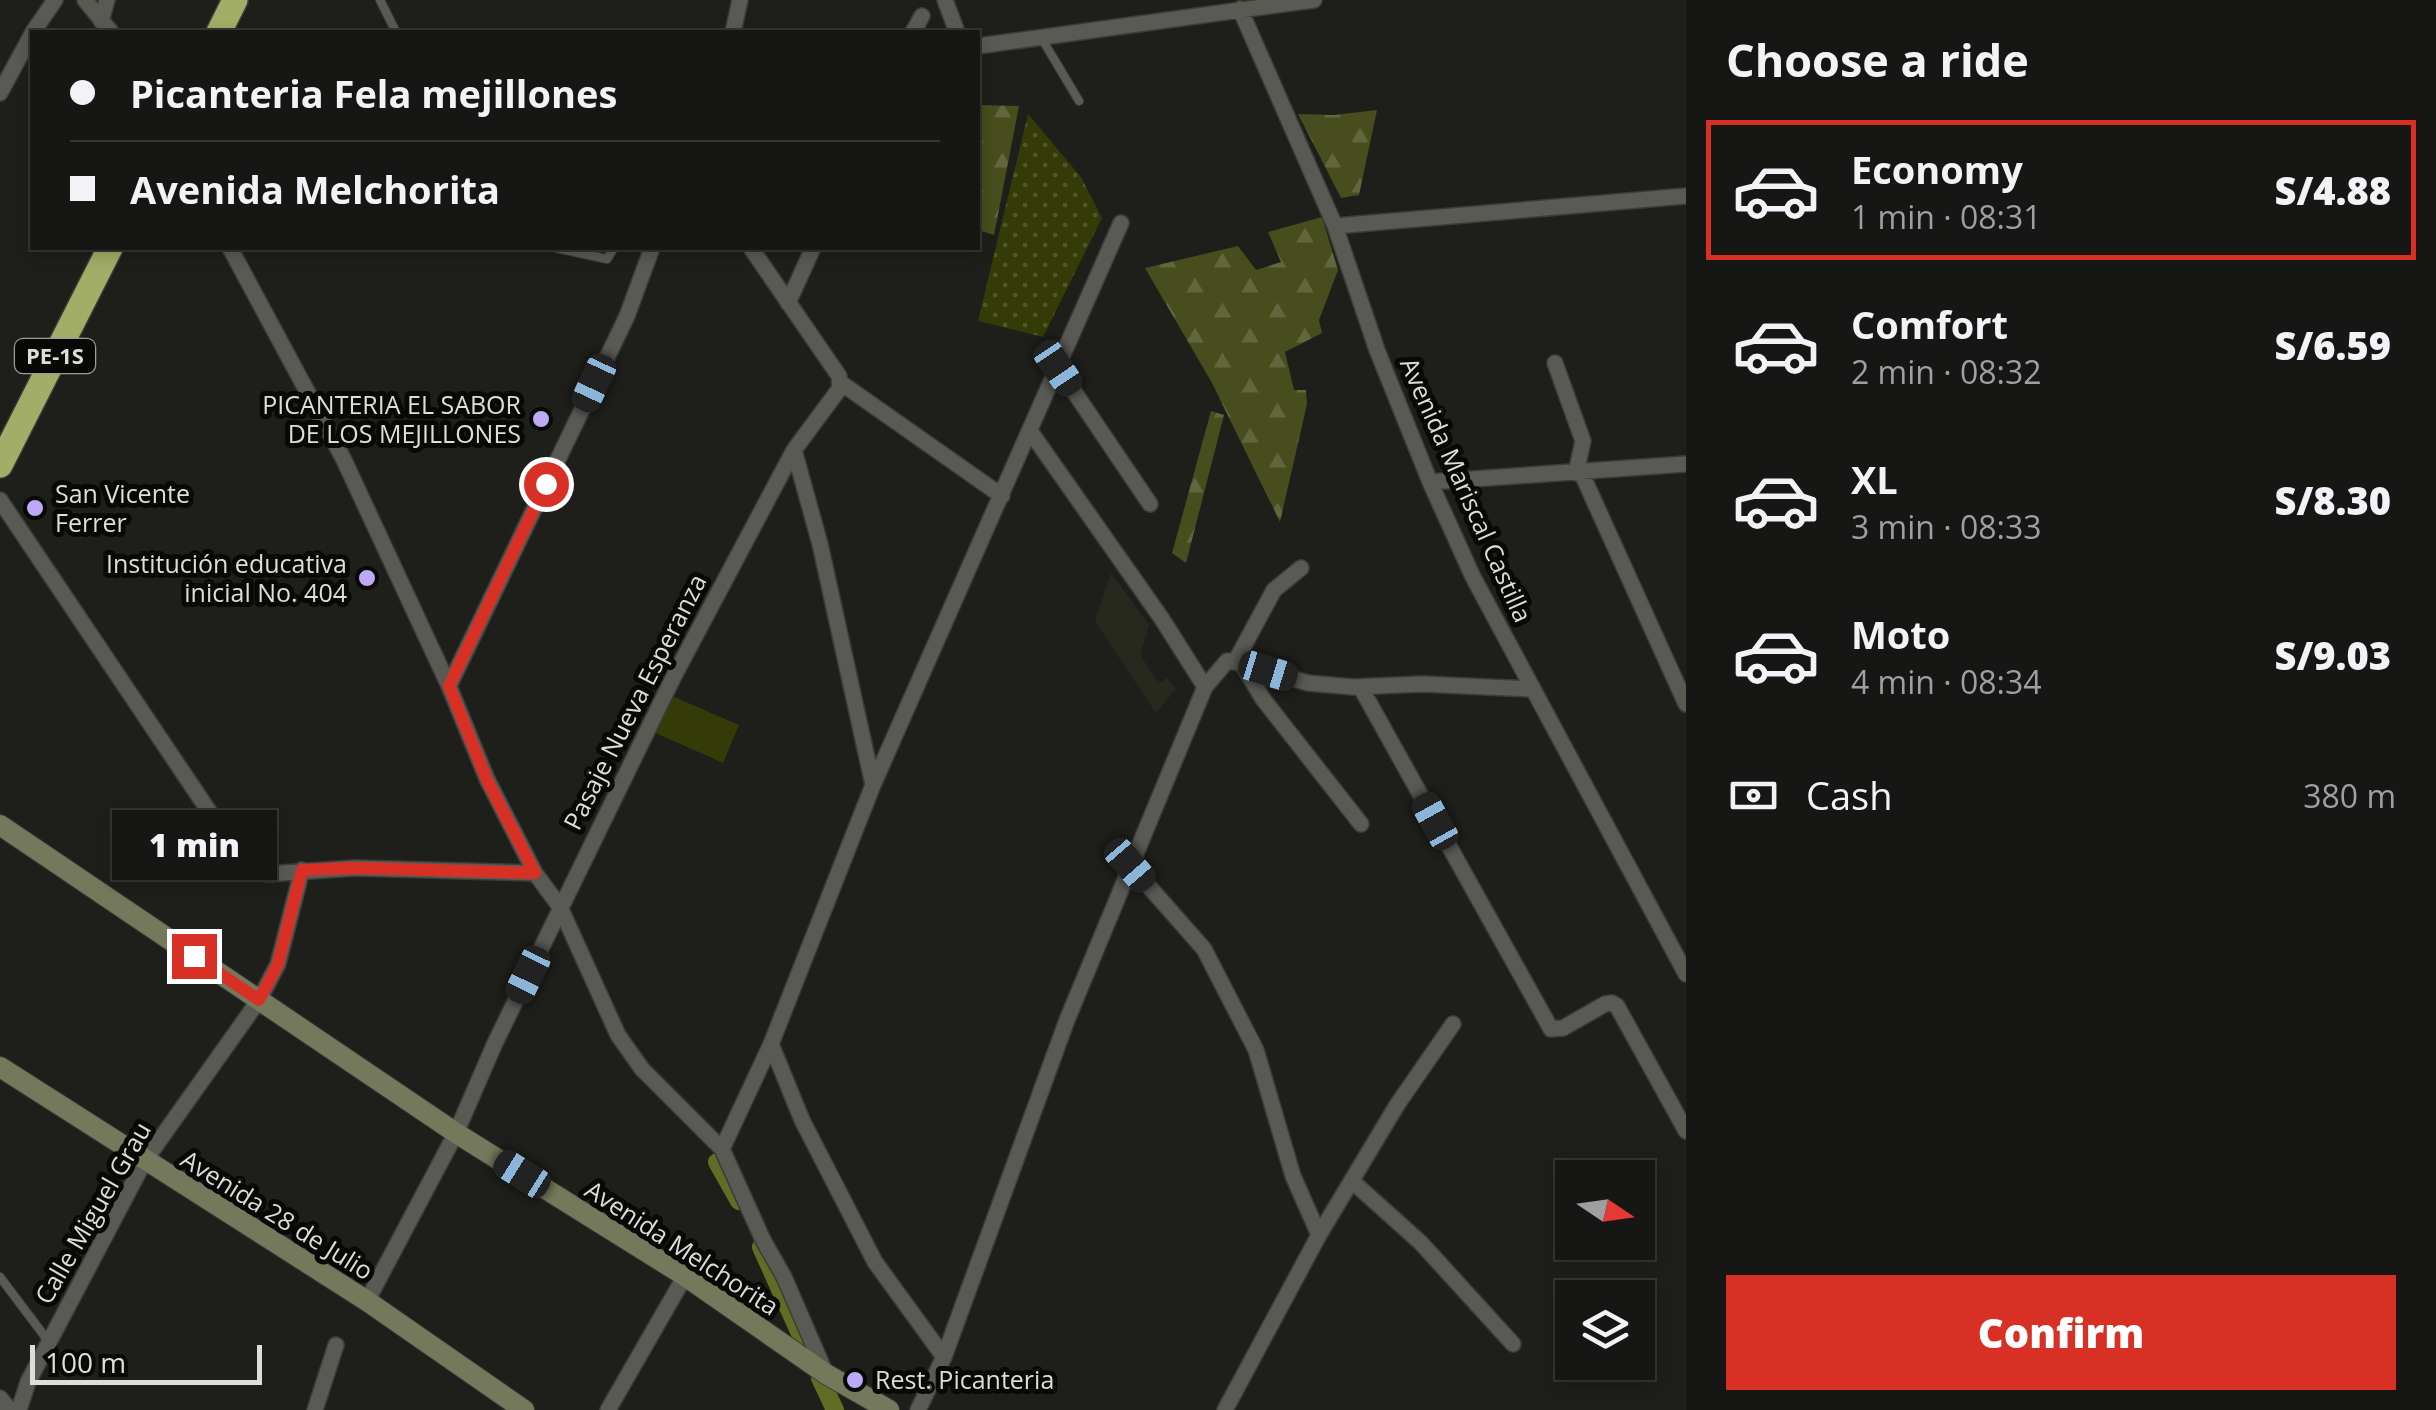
<!DOCTYPE html>
<meta charset="utf-8">
<style>
body{margin:0;font-family:"Open Sans",sans-serif;background:#1f201d;color:#f1f3f6;height:100vh;display:flex;flex-direction:column;font-size:38px;white-space:nowrap}
*{box-sizing:border-box;margin:0}
p{font-size:32px;color:#9e9fa0}
.icon{flex:none;width:55px;height:55px;fill:none;stroke:currentColor;stroke-width:2;stroke-linecap:round;stroke-linejoin:round}
.map{position:relative;flex:1;overflow:hidden}
.sheet{display:flex;flex-direction:column;background:#161714;width:750px}
.sheet>*{flex:none}
.hud{position:absolute;left:30px;top:30px;width:950px;height:220px;border-radius:0px;box-shadow:0 5px 15px #0003,0 0 0 2px #353634;display:grid;align-content:center;height:220px;padding:0 40px;background:#161714}
.needle{width:65px;rotate:103deg}
.controls{position:absolute;left:1555px;top:1160px;display:grid;gap:20px}
.controls a{display:grid;place-items:center;width:100px;height:100px;border-radius:0px;background:#161714;box-shadow:0 5px 15px #0003,0 0 0 2px #353634;font-size:50px}
.scale{position:absolute;left:30px;bottom:25px;width:232px;box-sizing:border-box;padding-left:10px;border:5px solid #ddddda;border-top:0;font-size:28px;line-height:35px;white-space:nowrap;color:#ddddda;-webkit-text-stroke:8px #080807;paint-order:stroke}
.end{position:absolute;width:45px;height:45px;margin:-22px;border:12px solid #d93025;background:#fff;box-shadow:0 0 0 5px #fff}
.from{border-radius:50%}
.bubble{position:absolute;height:70px;border-radius:0px;background:#161714;box-shadow:0 5px 15px #0003,0 0 0 2px #353634;font-size:32px;font-weight:800;line-height:70px;text-align:center}
.car{position:absolute;width:30px;height:60px;margin:-30px -15px;border-radius:12px;box-shadow:0 0 8px 2px #0007;background:linear-gradient(#222 24%,#8ab4d8 0 40%,#222 0 76%,#8ab4d8 0 86%,#222 0)}
.hud b{display:flex;align-items:center;gap:35px;height:95px;font-size:38px}
.hud b+b{border-top:2px solid #353634}
.hud i{width:25px;height:25px;background:#f1f3f6}
ul{padding:0;list-style:none}
li{display:flex;align-items:center;gap:30px;height:140px;margin:0 20px 15px;padding:0 20px;border:5px solid transparent;border-radius:0px}
li div{flex:1}
li b{display:block;font-size:38px}
li em{font-style:normal;font-weight:800}
li.on{border-color:#d93025}
li>.icon{width:90px;height:90px;stroke-width:1.5}
h2{padding:0 40px;font-size:45px;line-height:120px}
.pay{display:flex;align-items:center;gap:25px;height:110px;padding:0 40px;font-size:38px}
.pay p{margin-inline-start:auto}
.primary-button{display:flex;gap:20px;margin-top:auto;padding:20px 40px}
.primary-button a{flex:1;height:115px;border-radius:0px;background:#d93025;color:#fff;font-size:40px;font-weight:800;line-height:115px;text-align:center}
main{display:flex;flex:1;min-height:0}
.map>svg:first-child{display:block}
.built{fill:#27291e}
.grass{fill:url(#grass-dots)}
.forest{fill:url(#forest-firs)}
.pitch{fill:#353b07}
.lines{fill:none;stroke-linecap:round;stroke-linejoin:round}
.canal{stroke:#636c25;stroke-width:18}
.service-casing{stroke:#3b3c38;stroke-width:10}
.minor-casing{stroke:#3b3c38;stroke-width:18}
.secondary-casing{stroke:#3b3c38;stroke-width:22}
.trunk-casing{stroke:#3b3c38;stroke-width:28}
.service{stroke:#595a54;stroke-width:8}
.minor{stroke:#595a54;stroke-width:15}
.secondary{stroke:#75795b;stroke-width:20}
.trunk{stroke:#a2ad67;stroke-width:25}
.route{stroke:#d93025;stroke-width:12}
.poi-dot{fill:#bda9f5;stroke:#080807;stroke-width:4}
.labels{text-anchor:middle;stroke-width:10;stroke-linejoin:round;paint-order:stroke}
.shield{fill:#080807;stroke:#9d9d9b;stroke-width:2.5}
.shield-label{font-size:22px;font-weight:bold;fill:#ddddda}
.poi-label{font-size:25px;fill:#ddddda;stroke:#080807;text-anchor:end}
.street-label{font-size:25px;fill:#ddddda;stroke:#080807}
</style>
<main>
<div class="map">
<svg width="1686" height="1410" viewBox="0 0 1686 1410">
<defs>
<pattern id="grass-dots" width="8" height="8" patternUnits="userSpaceOnUse" patternTransform="scale(2.5)"><rect width="8" height="8" fill="#353b07"/><path d="M2 2h.1M6 6h.1" fill="none" stroke="#52572b" stroke-width="1.8" stroke-linecap="round"/></pattern>
<pattern id="forest-firs" width="22" height="20" patternUnits="userSpaceOnUse" patternTransform="scale(2.5)"><rect width="22" height="20" fill="#474d1c"/><path d="M5 1l3.5 6h-7zM16 11l3.5 6h-7z" fill="#61663c"/></pattern>
</defs>
<rect width="100%" height="100%" fill="#1e1f1a"/>
<!-- built -->
<path class="built" d="M1111 573 1149 625 1140 655 1159 683 1167 678 1176 689 1156 713 1095 621Z"/>
<!-- grass -->
<path class="grass" d="M1028 114 1081 177 1102 218 1043 337 978 321Z"/>
<!-- forest -->
<path class="forest" d="M978 105 1019 106 994 235 978 230Z
M1377 110 1359 195 1341 198 1298 114 1334 115Z
M1322 217 1338 270 1319 320 1322 333 1285 352 1294 390H1306L1307 404 1280 522 1212 383 1145 268 1238 246 1256 270 1281 262 1268 232Z
M1211 411 1224 415 1186 563 1172 553Z"/>
<!-- pitch -->
<path class="pitch" d="M665 693 739 725 723 763 649 730Z"/>
<g class="lines">
<!-- canal -->
<path class="canal" d="M717 1162 739 1201
M761 1247 802 1338
M820 1378 835 1410"/>
<!-- service casing -->
<g class="service-casing">
<path id="service" d="M380 0 396 32
M1042 39 1079 101
M556 248 607 259 614 248
M0 1277 49 1342"/>
</g>
<!-- minor casing -->
<g class="minor-casing">
<path id="minor" d="M85 0 111 32
M945 0 957 32
M1240 9 1335 226 1377 350 1430 482 1473 577 1686 974
M101 21 107 0
M33 32 55 0
M733 32 740 0
M913 32 922 16
M978 46 1314 0
M0 93 32 34
M1335 226 1686 196
M230 248 344 460 449 686 487 779 535 873 560 907 618 1035 642 1069 722 1149 763 1240 784 1277 826 1374
M788 303 813 248
M1555 363 1583 441 1576 473
M1058 368 1150 504
M841 383 1002 496
M1030 431 1162 619 1205 687
M794 450 820 544 873 785
M1581 472 1686 704
M1430 482 1686 464
M0 500 241 859 251 869 267 874 355 868 535 873
M1235 662 1274 590 1301 568
M1242 664 1263 699 1361 824
M449 686 627 316 652 248
M1361 688 1551 1029 1563 1028 1605 1004 1612 1003 1617 1006 1686 1131
M1130 865 1204 949 1256 1050 1293 1176 1319 1235 1225 1410
M771 1044 802 1120 875 1262 944 1357
M722 1149 771 1044 873 785 1121 223
M1352 1181 1421 1243 1513 1344
M1319 1235 1397 1105 1453 1024
M367 1301 456 1133 495 1043 674 676 794 450 840 388 839 376 751 248
M0 1398 10 1410
M19 1410 28 1382 144 1162 259 1000 278 964 302 870
M315 1410 336 1345
M608 1410 685 1276
M918 1410 944 1357 1067 1020 1205 687 1227 661 1235 662 1308 683 1353 687 1422 684 1531 689"/>
</g>
<!-- secondary casing -->
<g class="secondary-casing">
<path id="secondary" d="M0 825 456 1133 685 1276 826 1374 889 1410
M0 1067 367 1301 524 1410"/>
</g>
<!-- trunk casing -->
<g class="trunk-casing">
<path id="trunk" d="M219 32 235 0
M0 465 110 248"/>
</g>
<!-- service -->
<use href="#service" class="service"/>
<!-- minor -->
<use href="#minor" class="minor"/>
<!-- secondary -->
<use href="#secondary" class="secondary"/>
<!-- trunk -->
<use href="#trunk" class="trunk"/>
</g>
<g class="lines">
<!-- route -->
<path class="route" d="M194 956 259 1000 278 964 302 870 355 868 535 873 487 780 449 686 546 484"/>
</g>
<!-- markers -->
<g class="poi-dot">
<circle cx="541" cy="419" r="10"/>
<circle cx="35" cy="508" r="10"/>
<circle cx="367" cy="578" r="10"/>
<circle cx="855" cy="1380" r="10"/>
</g>
<g class="labels">
<!-- shield labels -->
<rect class="shield" x="15" y="339" width="80" height="34" rx="8"/>
<g class="shield-label">
<text x="55" y="364">PE-1S</text>
</g>
<!-- poi labels -->
<g class="poi-label">
<text x="521" y="414">PICANTERIA EL SABOR<tspan x="521" dy="29">DE LOS MEJILLONES</tspan></text>
<text x="55" y="503" text-anchor="start">San Vicente<tspan x="55" dy="29">Ferrer</tspan></text>
<text x="347" y="573">Institución educativa<tspan x="347" dy="29">inicial No. 404</tspan></text>
<text x="875" y="1389" text-anchor="start">Rest. Picanteria</text>
</g>
<!-- street labels -->
<g class="street-label">
<text transform="translate(1466 490) rotate(66)" y="9">Avenida Mariscal Castilla</text>
<text transform="translate(635 702) rotate(-63)" y="9">Pasaje Nueva Esperanza</text>
<text transform="translate(93 1213) rotate(-60)" y="9">Calle Miguel Grau</text>
<text transform="translate(277 1215) rotate(32)" y="9">Avenida 28 de Julio</text>
<text transform="translate(682 1248) rotate(33)" y="9">Avenida Melchorita</text>
</g>
</g>
</svg>
<div class="controls">
<a><svg class="needle" viewBox="-14 -14 28 28"><path d="M0-13l5 13h-10z" fill="#e53935"/><path d="M0 13l5-13h-10z" fill="#9e9fa0"/></svg></a>
<a><svg class="icon" aria-label="layers" viewBox="0 0 24 24"><path d="M12 4l9 5-9 5-9-5zM3 14l9 5 9-5"/></svg></a>
</div>
<div class="scale">100 m</div>
<i class="end from" style="left:546px;top:484px"></i>
<i class="end" style="left:194px;top:956px"></i>
<div class="bubble" style="left:112px;top:810px;width:165px">1 min</div>
<i class="car" style="left:1058px;top:368px;rotate:146deg"></i>
<i class="car" style="left:594px;top:383px;rotate:205deg"></i>
<i class="car" style="left:1268px;top:671px;rotate:107deg"></i>
<i class="car" style="left:1435px;top:821px;rotate:331deg"></i>
<i class="car" style="left:1130px;top:865px;rotate:139deg"></i>
<i class="car" style="left:528px;top:975px;rotate:206deg"></i>
<i class="car" style="left:522px;top:1174px;rotate:302deg"></i>
<div class="hud">
<b><i class="from"></i>Picanteria Fela mejillones</b>
<b><i></i>Avenida Melchorita</b>
</div>
</div>
<section class="sheet">
<h2>Choose a ride</h2>
<ul>
<li class="on"><svg class="icon" aria-label="car" viewBox="0 0 24 24"><path d="M5 17H2v-5l4-1 3-4h7l3 4 3 1v5h-3M9 17h6M6 11h13"/><circle cx="7" cy="17" r="2"/><circle cx="17" cy="17" r="2"/></svg><div><b>Economy</b><p>1 min · 08:31</p></div><em>S/4.88</em></li>
<li><svg class="icon" aria-label="car" viewBox="0 0 24 24"><path d="M5 17H2v-5l4-1 3-4h7l3 4 3 1v5h-3M9 17h6M6 11h13"/><circle cx="7" cy="17" r="2"/><circle cx="17" cy="17" r="2"/></svg><div><b>Comfort</b><p>2 min · 08:32</p></div><em>S/6.59</em></li>
<li><svg class="icon" aria-label="car" viewBox="0 0 24 24"><path d="M5 17H2v-5l4-1 3-4h7l3 4 3 1v5h-3M9 17h6M6 11h13"/><circle cx="7" cy="17" r="2"/><circle cx="17" cy="17" r="2"/></svg><div><b>XL</b><p>3 min · 08:33</p></div><em>S/8.30</em></li>
<li><svg class="icon" aria-label="car" viewBox="0 0 24 24"><path d="M5 17H2v-5l4-1 3-4h7l3 4 3 1v5h-3M9 17h6M6 11h13"/><circle cx="7" cy="17" r="2"/><circle cx="17" cy="17" r="2"/></svg><div><b>Moto</b><p>4 min · 08:34</p></div><em>S/9.03</em></li>
</ul>
<div class="pay"><svg class="icon" aria-label="cash" viewBox="0 0 24 24"><path d="M3 7h18v10H3z"/><circle cx="12" cy="12" r="2"/></svg>Cash<p>380 m</p></div>
<div class="primary-button"><a>Confirm</a></div>
</section>
</main>
